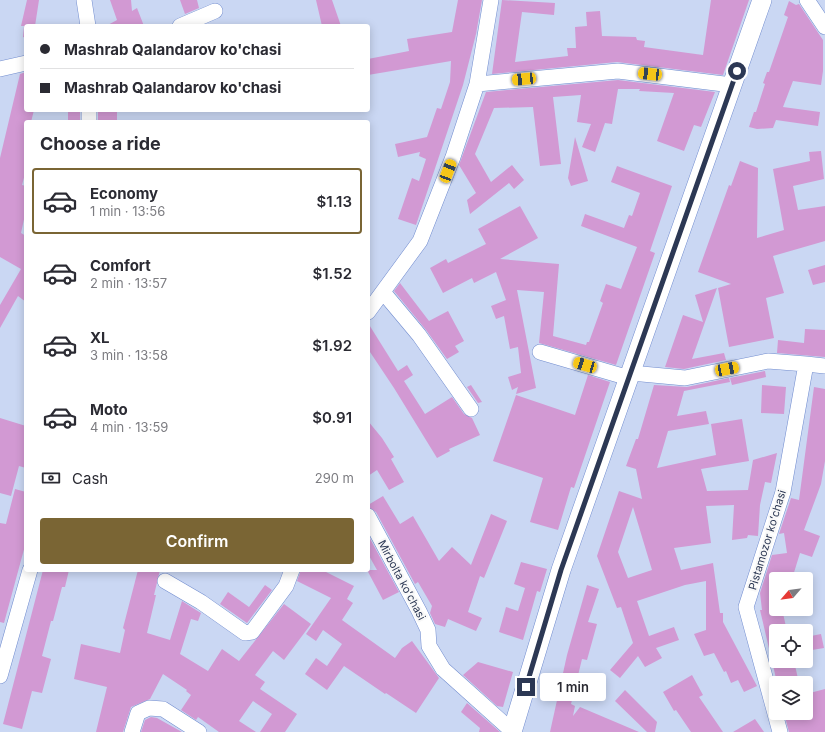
<!DOCTYPE html>
<meta charset="utf-8">
<style>
body{margin:0;font-family:Inter,sans-serif;background:#f2f2f3;color:#2b2b33;height:100vh;display:flex;flex-direction:column;font-size:15px;white-space:nowrap}
*{box-sizing:border-box;margin:0}
p{font-size:13px;color:#7c7c81}
.icon{flex:none;width:22px;height:22px;fill:none;stroke:currentColor;stroke-width:2;stroke-linecap:round;stroke-linejoin:round}
.map{position:relative;flex:1;overflow:hidden}
.details{position:absolute;left:24px;top:120px;width:346px;height:452px;display:flex;flex-direction:column;background:#fff;border-radius:4px;box-shadow:0 2px 10px #0003}
.details>*{flex:none}
.hud{position:absolute;left:24px;top:24px;width:346px;height:88px;border-radius:4px;box-shadow:0 2px 10px #0003;display:grid;align-content:center;height:88px;padding:0 16px;background:#fff}
.needle{width:26px;rotate:242deg}
.tools{position:absolute;left:769px;top:572px;display:grid;gap:8px}
.tools a{display:grid;place-items:center;width:44px;height:44px;border-radius:4px;background:#fff;box-shadow:0 2px 10px #0003;font-size:20px}
.end{position:absolute;width:18px;height:18px;margin:-9px;border:5px solid #2c3854;background:#fff;box-shadow:0 0 0 2px #fff}
.from{border-radius:50%}
.bubble{position:absolute;height:28px;border-radius:4px;background:#fff;box-shadow:0 2px 10px #0003;font-size:13px;font-weight:600;line-height:28px;text-align:center}
.car{position:absolute;width:12px;height:24px;margin:-12px -6px;border-radius:5px;box-shadow:0 0 3px 1px #0007;background:linear-gradient(#f5c518 24%,#345 0 40%,#f5c518 0 76%,#345 0 86%,#f5c518 0)}
.hud b{display:flex;align-items:center;gap:14px;height:38px;font-size:15px}
.hud b+b{border-top:1px solid #e1e1e2}
.hud i{width:10px;height:10px;background:#2b2b33}
ul{padding:0;list-style:none}
li{display:flex;align-items:center;gap:12px;height:66px;margin:0 8px 6px;padding:0 8px;border:2px solid transparent;border-radius:4px}
li div{flex:1}
li b{display:block;font-size:15px}
li em{font-style:normal;font-weight:600}
li.selected{border-color:#7a6534}
li>.icon{width:36px;height:36px;stroke-width:1.5}
h2{padding:0 16px;font-size:18px;line-height:48px}
.pay{display:flex;align-items:center;gap:10px;height:44px;padding:0 16px;font-size:15px}
.pay p{margin-inline-start:auto}
.button{display:flex;gap:8px;margin-top:auto;padding:8px 16px}
.button a{flex:1;height:46px;border-radius:4px;background:#7a6534;color:#fff;font-size:16px;font-weight:600;line-height:46px;text-align:center}
.map>svg:first-child{display:block}
.building{fill:#d299d3;fill-rule:evenodd}
.lines{fill:none;stroke-linecap:round;stroke-linejoin:round}
.minor-casing{stroke:#728dcf;stroke-width:16}
.major-casing{stroke:#728dcf;stroke-width:20}
.minor{stroke:#fff;stroke-width:15}
.major{stroke:#fff;stroke-width:19}
.route{stroke:#2c3854;stroke-width:5}
.labels{text-anchor:middle;stroke-width:4;stroke-linejoin:round;paint-order:stroke}
.street-label{font-size:11px;fill:#2c3854;stroke:#f8f8f8}
</style>
<div class="map">
<svg width="825" height="732" viewBox="0 0 825 732">
<rect width="100%" height="100%" fill="#cad7f3"/>
<!-- building -->
<path class="building" d="M27 0H39L35 26H26V38L23 37 24 26H21Z
M110 0H131L132 11 137 8 144 26H106L117 20Z
M180 0H197L199 8 185 14Z
M316 0H332L341 26H322Z
M458 0H482L476 34 463 85 416 225 398 219 412 178 419 181 426 159 419 156 420 152 398 157 395 144 427 137 437 108 441 109 450 82 451 61 368 75V59L409 51 407 39 452 32Z
M502 0 555 3 554 15 522 12 515 62 568 56 567 48H576L575 27 587 26 586 12 600 11 602 36 636 37 637 40 645 41 644 47 703 55 711 0H749L723 75 617 62 492 74Z
M789 1 796 5 799 4 823 40V71L821 85 793 81 783 107 820 112 818 126 776 120 773 128 757 129 749 127 754 112H756L765 84 763 83 767 72H769L788 17 784 15Z
M26 72V110H34L31 122H26V170L22 185 26 186V210L21 233 26 236V302L18 296 0 328V305L21 269 0 257V158L20 74Z
M618 80 715 92 701 127 694 125 684 151 657 141 674 93 639 91 640 89H618L612 124 605 123 595 152 582 147 591 124 577 122 581 95 553 97 561 164 540 166 533 107 494 108 475 154 491 182 512 165 524 180 514 189 509 183 470 214 467 200 476 193 459 165 486 92Z
M68 110H80V122H68Z
M98 110H117V122H98Z
M575 137 588 181 571 186 568 178Z
M821 151 824 179 793 186 798 210 825 206V241L773 256 784 293 766 298 774 338 729 347 718 288 731 284 698 272 729 185 731 186 740 161 758 168 757 238 784 230 773 169 810 161 809 152Z
M617 166 672 186 650 251 655 253 616 365 539 343 544 292 517 290 536 388 516 394 518 387 512 390 508 377 521 373 518 347 510 349 504 316 496 319 491 306 506 300 496 272 474 283 472 278 443 293 430 268 446 259 448 263 486 244 478 229 520 206 538 238 500 259 559 264 553 336 586 345 587 342H589L603 303 600 301 606 284 621 289 637 247 581 226 585 214 624 228 629 215 632 216 640 193 611 182Z
M825 265V282L813 285 808 270Z
M400 283 429 321 448 311 464 341 455 346 459 352 447 359 426 330 394 291Z
M717 288 692 359 724 353 726 360 684 369 665 367 683 315 703 322 695 295Z
M368 323 398 371 407 365 413 375 404 381 425 414 452 397 464 414 472 418 480 435 449 449 450 451 437 458 394 388 368 349Z
M805 329 825 330V357L777 353 778 340 804 343Z
M765 371 766 377 732 385 730 378Z
M588 375 610 382 574 488 571 487 558 530 530 522 543 478 493 461 516 395 575 415Z
M729 378 730 382 684 391 677 416 706 411 709 424 668 431 657 468 716 455 711 424 742 419 749 461 701 469 707 491 748 490 753 460 777 453 771 483 765 482 760 505 758 536 748 535 747 538 732 540 734 505 706 506 711 543 674 548 681 570 713 563 720 613H723V622L757 686 744 692 738 680 731 683 726 671 724 672 714 653 704 656 694 634 706 630V581L685 585 637 601 649 636 674 627 679 640 656 648 662 658 645 667 638 656 620 678 610 670 633 643 621 607 617 608 597 556 619 491 642 499 636 469 626 466 636 439H638L654 385 687 387ZM633 507 652 570 628 578 618 552Z
M471 385 482 402 478 403 467 387Z
M762 385 786 387 784 414 761 413Z
M814 387 825 389V461L821 484 804 530 820 536 812 557 800 553 792 579H776V609H782L787 631H776V657H771L760 610H762L760 593 772 555 787 553 784 533 779 534 791 498 799 500Z
M0 418 26 426V468L19 466 11 496 0 493Z
M368 421 382 438 394 457 391 459 404 482 389 490 377 470 368 476Z
M15 489 26 492V542L4 623 0 622V523L6 524Z
M383 496 400 524 413 516 439 561 452 547 471 565 491 514 507 521 484 578 480 576 468 612 482 618 476 631 448 619 445 627 435 624 430 613 432 606 418 582 415 584 376 512 368 507V505Z
M368 535 399 592 383 600 367 570H377L368 554Z
M521 562 547 569 540 592 537 591 523 640 499 632 506 607 518 611 525 588 514 584Z
M43 570H69L65 587H62L53 621H51L42 656 51 659 42 693 32 691 22 729 3 724Z
M138 570H160L154 595H156L147 633 170 640 182 601 196 610 201 613 198 621 191 619 180 654 208 671 222 649 239 661 284 604 311 624 284 660 273 651 255 675 265 682 260 689 297 714 285 732H260L272 714 253 701 239 721 256 732H219L198 717 196 720 181 710 191 695 186 691 187 690 163 674 150 699 131 707 123 732H96L107 687 74 679 81 644 120 653 125 630 123 628Z
M301 570H322L354 586 347 599 353 603 342 620 395 658 402 648 412 641 439 678 416 713 386 693 385 694 344 666 327 690 305 674 316 658 327 666 342 644 323 630 316 641 306 634 331 598 297 581Z
M265 585 272 590 247 623 220 604 228 592 249 607Z
M587 585 599 589 588 622 597 624 587 660 582 659 571 704 575 706 573 716 580 707 639 732H550L567 655Z
M821 634 824 648 806 651V637Z
M772 661H794L799 683H777Z
M478 662 513 672 503 707 497 706 463 675Z
M692 675 703 695 699 697 723 732H691L676 710 674 711 663 692Z
M825 689V732H789L784 713H806V694Z
M625 690 657 722 655 732H647L615 701Z
M467 703 500 732H479L480 728 461 712Z
M151 717 157 718 182 732H141L145 720Z
M755 719 764 732H733Z"/>
<g class="lines">
<!-- minor casing -->
<g class="minor-casing">
<path id="minor" d="M84 0 88 26
M807 0 825 27
M180 26 215 11
M0 69 26 63
M477 84 618 71 732 85
M89 110V122
M383 292 419 335 471 409
M368 312 420 241 453 157 477 84 491 0
M540 352 629 378
M631 373 685 378 768 361 806 364
M368 516 419 611 428 630 429 646 443 669 512 731
M165 581 201 602 245 633 252 632 286 586 292 570
M0 676 30 570
M132 732 138 713 149 708 163 709 199 732
M780 732 746 607 783 492 806 364 825 366"/>
</g>
<!-- major casing -->
<g class="major-casing">
<path id="major" d="M512 732 561 570 762 0"/>
</g>
<!-- minor -->
<use href="#minor" class="minor"/>
<!-- major -->
<use href="#major" class="major"/>
</g>
<g class="lines">
<!-- route -->
<path class="route" d="M526 687 561 570 737 71"/>
</g>
<g class="labels">
<!-- street labels -->
<g class="street-label">
<text transform="translate(767 540) rotate(-73)" y="4">Pistamozor koʻchasi</text>
<text transform="translate(402 580) rotate(62)" y="4">Mirbolta koʻchasi</text>
</g>
</g>
</svg>
<div class="tools">
<a><svg class="needle" viewBox="-14 -14 28 28"><path d="M0-13l5 13h-10z" fill="#e53935"/><path d="M0 13l5-13h-10z" fill="#7c7c81"/></svg></a>
<a><svg class="icon" aria-label="locate" viewBox="0 0 24 24"><circle cx="12" cy="12" r="6"/><path d="M12 2v4M12 18v4M2 12h4M18 12h4"/></svg></a>
<a><svg class="icon" aria-label="layers" viewBox="0 0 24 24"><path d="M12 4l9 5-9 5-9-5zM3 14l9 5 9-5"/></svg></a>
</div>
<i class="end from" style="left:737px;top:71px"></i>
<i class="end" style="left:526px;top:687px"></i>
<div class="bubble" style="left:540px;top:673px;width:66px">1 min</div>
<i class="car" style="left:650px;top:74px;rotate:276deg"></i>
<i class="car" style="left:524px;top:79px;rotate:265deg"></i>
<i class="car" style="left:448px;top:171px;rotate:21deg"></i>
<i class="car" style="left:585px;top:365px;rotate:287deg"></i>
<i class="car" style="left:727px;top:369px;rotate:79deg"></i>
<div class="hud">
<b><i class="from"></i>Mashrab Qalandarov ko'chasi</b>
<b><i></i>Mashrab Qalandarov ko'chasi</b>
</div>
<section class="details">
<h2>Choose a ride</h2>
<ul>
<li class="selected"><svg class="icon" aria-label="car" viewBox="0 0 24 24"><path d="M5 17H2v-5l4-1 3-4h7l3 4 3 1v5h-3M9 17h6M6 11h13"/><circle cx="7" cy="17" r="2"/><circle cx="17" cy="17" r="2"/></svg><div><b>Economy</b><p>1 min · 13:56</p></div><em>$1.13</em></li>
<li><svg class="icon" aria-label="car" viewBox="0 0 24 24"><path d="M5 17H2v-5l4-1 3-4h7l3 4 3 1v5h-3M9 17h6M6 11h13"/><circle cx="7" cy="17" r="2"/><circle cx="17" cy="17" r="2"/></svg><div><b>Comfort</b><p>2 min · 13:57</p></div><em>$1.52</em></li>
<li><svg class="icon" aria-label="car" viewBox="0 0 24 24"><path d="M5 17H2v-5l4-1 3-4h7l3 4 3 1v5h-3M9 17h6M6 11h13"/><circle cx="7" cy="17" r="2"/><circle cx="17" cy="17" r="2"/></svg><div><b>XL</b><p>3 min · 13:58</p></div><em>$1.92</em></li>
<li><svg class="icon" aria-label="car" viewBox="0 0 24 24"><path d="M5 17H2v-5l4-1 3-4h7l3 4 3 1v5h-3M9 17h6M6 11h13"/><circle cx="7" cy="17" r="2"/><circle cx="17" cy="17" r="2"/></svg><div><b>Moto</b><p>4 min · 13:59</p></div><em>$0.91</em></li>
</ul>
<div class="pay"><svg class="icon" aria-label="cash" viewBox="0 0 24 24"><path d="M3 7h18v10H3z"/><circle cx="12" cy="12" r="2"/></svg>Cash<p>290 m</p></div>
<div class="button"><a>Confirm</a></div>
</section>
</div>
